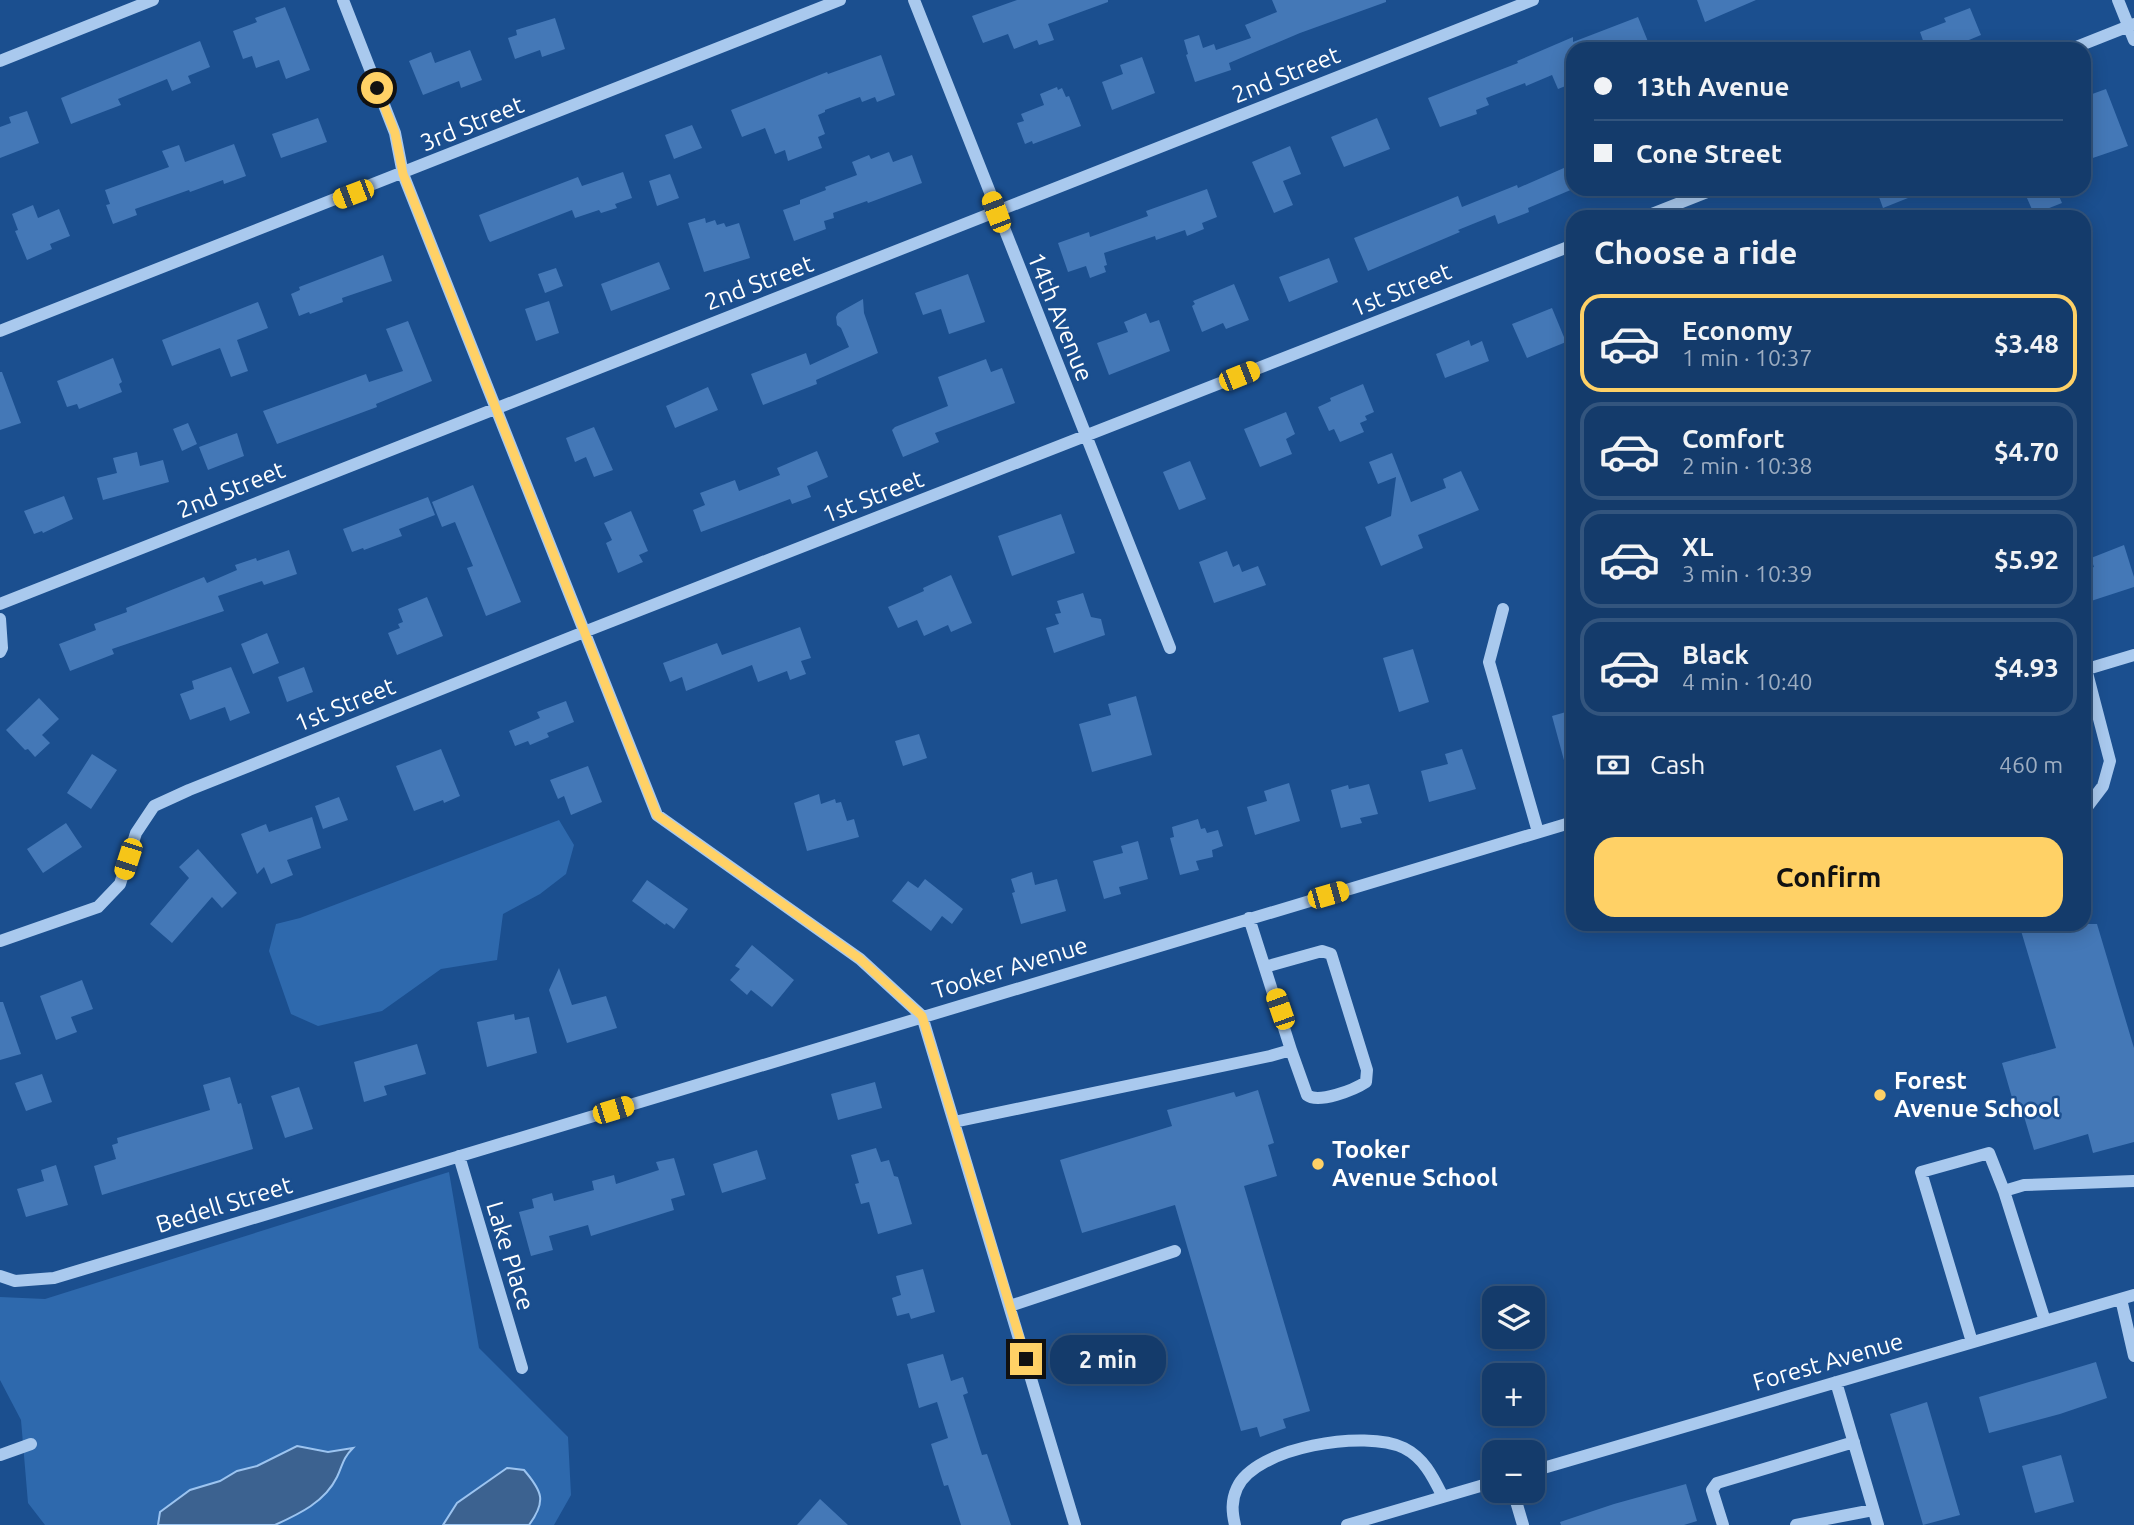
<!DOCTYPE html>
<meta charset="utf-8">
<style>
body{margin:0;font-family:Ubuntu,sans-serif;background:#214673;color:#f1f3f6;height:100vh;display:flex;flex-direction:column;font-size:26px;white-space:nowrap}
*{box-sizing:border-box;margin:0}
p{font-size:23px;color:#9dadc1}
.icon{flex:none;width:38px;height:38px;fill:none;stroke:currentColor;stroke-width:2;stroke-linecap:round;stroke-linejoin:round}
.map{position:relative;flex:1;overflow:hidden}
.side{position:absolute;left:1566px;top:210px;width:525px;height:721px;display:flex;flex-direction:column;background:#143b6b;border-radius:21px;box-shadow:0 4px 18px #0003,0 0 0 2px #33557e}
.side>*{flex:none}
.top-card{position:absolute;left:1566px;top:42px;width:525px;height:154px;border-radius:21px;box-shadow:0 4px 18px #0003,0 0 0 2px #33557e;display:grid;align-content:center;height:154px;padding:0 28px;background:#143b6b}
.controls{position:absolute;left:1482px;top:1286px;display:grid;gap:14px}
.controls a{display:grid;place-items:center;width:63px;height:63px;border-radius:14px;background:#143b6b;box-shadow:0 4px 18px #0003,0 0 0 2px #33557e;font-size:35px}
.end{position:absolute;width:32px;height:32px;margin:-16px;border:9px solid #ffd166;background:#111;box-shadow:0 0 0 4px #111}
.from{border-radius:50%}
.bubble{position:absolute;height:49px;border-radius:21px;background:#143b6b;box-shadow:0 4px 18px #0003,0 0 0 2px #33557e;font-size:23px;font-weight:600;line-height:49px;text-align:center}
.car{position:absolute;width:21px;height:42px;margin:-21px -10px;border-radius:9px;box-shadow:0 0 5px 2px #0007;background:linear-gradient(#f5c518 24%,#345 0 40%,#f5c518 0 76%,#345 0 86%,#f5c518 0)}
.top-card b{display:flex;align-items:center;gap:24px;height:66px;font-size:26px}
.top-card b+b{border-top:2px solid #33557e}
.top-card i{width:18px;height:18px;background:#f1f3f6}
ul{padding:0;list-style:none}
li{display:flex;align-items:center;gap:21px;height:98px;margin:0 14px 10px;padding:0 14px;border:4px solid #33557e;border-radius:21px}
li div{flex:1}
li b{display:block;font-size:26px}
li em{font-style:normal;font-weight:600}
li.selected{border-color:#ffd166}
li>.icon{width:63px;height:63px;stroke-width:1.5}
h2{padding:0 28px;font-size:32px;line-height:84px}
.pay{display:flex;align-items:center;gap:18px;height:77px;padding:0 28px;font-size:26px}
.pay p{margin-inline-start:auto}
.cta{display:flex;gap:14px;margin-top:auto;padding:14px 28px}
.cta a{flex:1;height:80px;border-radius:21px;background:#ffd166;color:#111;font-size:28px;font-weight:600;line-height:80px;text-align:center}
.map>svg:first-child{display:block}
.green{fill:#2e69ad}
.water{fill:#3c6290;stroke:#9cc4f0;stroke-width:2}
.building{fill:#4478b7}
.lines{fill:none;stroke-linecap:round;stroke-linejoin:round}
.minor{stroke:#a9c9ee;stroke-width:12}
.route{stroke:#ffd166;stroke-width:9}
.poi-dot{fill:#ffd166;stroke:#1b4f8f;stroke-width:2.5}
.labels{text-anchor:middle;stroke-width:5;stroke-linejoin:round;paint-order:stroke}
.street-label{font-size:24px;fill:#fff;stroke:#1b4f8f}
.poi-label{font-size:24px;font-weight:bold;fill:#fff;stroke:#1b4f8f;text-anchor:start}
</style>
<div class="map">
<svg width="2134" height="1525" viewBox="0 0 2134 1525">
<rect width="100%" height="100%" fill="#1b4f8f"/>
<!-- green -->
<path class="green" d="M559 820 574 845 566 874 540 894 503 914 497 960 441 969 382 1011 318 1026 291 1014 269 951 276 924 300 918Z
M449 1172 479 1348 568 1437 571 1495 554 1525H529L538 1513 541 1498 507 1468 457 1503 443 1525H275C290 1518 328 1490 336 1478 343 1468 340 1461 352 1449L328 1452 297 1446 257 1466 237 1471 221 1481 190 1490 160 1512 158 1525H45L28 1503 21 1420 0 1380V1297L45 1299Z"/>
<!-- water -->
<path class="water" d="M297 1446 328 1452 353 1448C342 1459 343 1465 337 1477 325 1502 299 1514 275 1525H158L160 1512 190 1490 220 1481 237 1471 257 1466Z
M507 1468 524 1470C542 1491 547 1501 529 1525H443L457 1503Z"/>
<!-- building -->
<path class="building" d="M1017 0H1108V2L1048 24 1054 40 1039 45 1037 40 1014 49 1008 34 983 43 972 16Z
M1272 0H1386V2L1300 33 1229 63 1231 70 1195 82 1186 55 1188 54 1184 40 1199 35 1203 48 1214 44 1216 50 1251 38 1245 25 1277 12Z
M1697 0H1756L1705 22Z
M285 7 310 70 286 79 279 60 256 68 252 56 243 59 233 31 257 22 255 18Z
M1970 8 1981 35 1947 49H1926L1920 32 1946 22 1944 18Z
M1638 17 1649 44 1637 49H1573V83L1558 89 1552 75 1526 86 1525 83 1486 98 1489 105 1476 110 1477 114 1440 127 1428 98 1518 63 1517 61 1573 37V42Z
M555 18 565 49 542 57 540 50 515 59 508 38 517 35 516 30Z
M200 41 210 67 188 76 191 83 172 91 167 79 118 99 121 105 71 124 61 98Z
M470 50 482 80 461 88 459 81 423 95 409 61 431 52 435 63Z
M881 55 895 95 877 102 875 97 862 102 860 97 825 110V112L818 115 825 134 818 137 822 148 788 161 785 150 775 154 765 128 742 137 731 110 827 72 828 74Z
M1142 57 1155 93 1112 110 1102 82 1123 74 1120 65Z
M1057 87 1058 90 1062 88 1066 97 1069 96 1081 126 1033 144 1032 141 1025 144 1017 123 1024 121 1021 114 1044 105 1040 94Z
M2106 89 2128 146 2084 161V97Z
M27 111 39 143 0 158V127L11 123 9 117Z
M318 118 327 142 281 158 272 134Z
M1377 118 1390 149 1344 167 1331 137Z
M692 125 702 148 674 159 665 135Z
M234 144 246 176 224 184 223 180 190 192 189 190 135 209 137 215 113 224 106 205 110 204 105 190 169 167 162 151 179 145 185 162Z
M1290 146 1301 174 1283 181 1293 205 1274 213 1252 162Z
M889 152 893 162 912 155 922 183 868 203 867 201 833 213 834 218 824 221 826 229 794 241 783 210 800 204V200L826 190 825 187 857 175 852 162 869 155 871 159Z
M1573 164V189L1528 208 1529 212 1498 224 1495 215 1458 230 1460 232 1368 271 1354 238 1458 196 1462 207 1517 185 1518 188Z
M623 172 632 198 615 204 617 208 601 213 599 210 575 218 572 210 490 242 488 239 479 215 578 177 582 186Z
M670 174 679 198 657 206 649 181Z
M1207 189 1217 217 1202 223 1204 229 1187 236 1185 230 1156 240 1155 236 1104 253 1107 265 1104 266 1106 272 1090 278 1086 266 1068 272 1058 243 1089 232 1090 237 1148 216 1146 211Z
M1876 189H1928V190L1883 208Z
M2023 189H2056L2062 203 2034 214Z
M33 205 38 218 59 209 70 236 50 244 52 249 27 260 15 231 18 230 12 214Z
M705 218 706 223 715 220 717 225 724 223 726 227 739 223 750 258 704 272 688 223Z
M383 255 392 281 342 298 343 302 310 314 309 312 299 316 291 294 300 290 299 287Z
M1329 258 1338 282 1289 302 1279 277Z
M659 262 670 289 611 311 601 284Z
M556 268 563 286 545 293 538 274Z
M968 274 985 322 949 334 941 309 923 315 915 293Z
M1234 284 1249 320 1226 329 1223 323 1202 332 1192 306 1195 304 1193 301Z
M863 299 864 313 878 353 816 380 817 384 763 405 751 374 806 353 810 365 849 347 841 328 837 325 836 317 838 313Z
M549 301 559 333 536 341 525 309Z
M258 302 268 328 237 340 248 371 231 377 220 348 172 366 162 340Z
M1552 308 1566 342 1527 358 1512 324Z
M1146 313 1150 323 1159 320 1170 351 1109 375 1097 343 1128 332 1124 322Z
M408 321 432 381 376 404 377 407 277 444 263 411 366 374 369 382 403 371 386 329Z
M1469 340 1471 346 1482 341 1489 361 1445 378 1436 354Z
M113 358 122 382 119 384 122 392 79 409 77 404 67 407 57 381Z
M986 359 991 372 1002 368 1015 403 935 433 939 442 903 457 892 430 895 427 948 406 938 377Z
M0 372H2L21 423 0 430Z
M1363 384 1374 412 1365 416 1367 420 1360 423 1364 432 1340 442 1334 429 1329 431 1318 407 1331 401 1330 398Z
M708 387 718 410 675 428 666 406Z
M1286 412 1295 434 1286 439 1292 454 1260 467 1244 429Z
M188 423 197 444 182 451 173 429Z
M594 427 613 470 594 477 586 457 575 462 566 438Z
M237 433 244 456 208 470 199 447Z
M817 451 828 477 807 486 811 497 792 504 790 499 701 532 693 510 705 505 700 493 735 480 739 491 780 475 777 468Z
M137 452 140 466 163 460 169 482 103 500 97 478 117 473 113 458Z
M1392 453 1411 502 1446 488 1443 479 1461 471 1479 510 1418 535 1423 548 1381 566 1365 527 1391 516 1396 477 1378 484 1369 462Z
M1190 461 1206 499 1179 510 1163 472Z
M473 485 521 602 486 616 467 568 473 566 455 522 442 527 432 502Z
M64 496 73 519 43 533 42 531 34 534 24 511Z
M428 497 435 515 399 529 402 536 364 550 363 548 352 552 343 529Z
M631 511 648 551 639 555 643 562 618 573 606 543 612 540 604 523Z
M1061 514 1075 553 1012 576 998 536Z
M2124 545 2134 577V587L2091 601 2084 580V570L2094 567 2091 558Z
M289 550 297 574 264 585 262 581 218 596 224 611 112 649 114 654 70 671 59 644 96 630 94 624 127 612 126 608 204 577 207 583 237 570 235 565 256 558 257 561Z
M1227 551 1233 567 1239 564 1242 572 1258 566 1266 585 1214 603 1199 562Z
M951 575 972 623 951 632 948 625 924 636 917 620 898 628 888 607 924 591 923 588Z
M1083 593 1091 617 1101 619 1105 635 1054 653 1046 628 1059 624 1055 614 1061 613 1057 601Z
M427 597 443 636 397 655 388 633 400 628 398 624 403 622 398 609Z
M800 627 811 658 801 661 806 674 790 680 787 671 758 682 752 665 686 691 682 677 670 682 663 663 717 643 722 655Z
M267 633 279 663 253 674 241 644Z
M1413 649 1429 702 1399 712 1383 658Z
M231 667 250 713 230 721 225 707 190 720 180 694 194 689 192 681Z
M304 667 313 692 287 702 278 677Z
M1136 696 1152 755 1092 772 1079 724 1111 715 1108 704Z
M39 698 59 719 42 735 50 743 35 757 28 749 25 750 6 730Z
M566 701 574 722 547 733 549 737 530 745 528 741 515 746 509 731 540 718 537 712Z
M1573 710V774L1568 775 1552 716Z
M919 734 927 758 903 766 895 741Z
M441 749 460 796 444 803 443 800 414 811 396 766Z
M1462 749 1476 789 1429 802 1421 771 1448 764 1445 754Z
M92 754 117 770 91 809 67 793Z
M588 766 602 802 571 815 564 796 558 799 550 780Z
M1289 783 1300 821 1255 835 1247 807 1267 801 1264 791Z
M1369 784 1378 814 1360 818 1362 823 1341 828 1331 790 1348 785 1349 789Z
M819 794 821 804 835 799 836 803 841 802 847 821 854 819 859 837 807 851 794 803Z
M339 797 348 820 323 829 315 806Z
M312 817 321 848 287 860 293 875 271 884 264 867 257 874 241 834 266 824 269 832Z
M1198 819 1201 829 1205 828 1207 833 1218 830 1223 846 1212 850 1213 857 1196 861 1199 870 1180 875 1170 838 1174 837 1172 827Z
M66 823 82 847 43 873 27 849Z
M1138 841 1148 879 1119 887 1121 894 1104 899 1093 861 1123 853 1121 846Z
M198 849 237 893 222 908 212 897 172 943 150 924 189 878 179 867Z
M1032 872 1035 885 1057 879 1066 911 1021 924 1012 893 1015 892 1011 879Z
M925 879 963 909 952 924 942 916 931 931 892 901 908 881 918 888Z
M647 880 688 909 674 929 666 923 665 925 632 901Z
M2019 924H2097L2134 1048V1142L2093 1153 2088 1134 2034 1150 2023 1113 2017 1115 2002 1063 2056 1048Z
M752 945 794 980 772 1007 751 990 747 995 730 980 740 969 735 966Z
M559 968 572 1005 606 996 617 1028 567 1043 549 990Z
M82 980 93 1009 71 1017 77 1032 56 1040 40 996Z
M0 1002H3L21 1054 0 1060Z
M514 1014 515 1020 529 1017 537 1053 487 1067 477 1022Z
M417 1044 426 1074 384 1086 387 1095 364 1102 354 1062Z
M42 1074 52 1102 26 1111 15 1083Z
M230 1077 238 1104 241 1103 253 1149 102 1195 94 1166 116 1159 112 1145 118 1143 117 1138 210 1110 203 1085Z
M875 1082 882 1108 838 1120 831 1094Z
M299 1087 313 1129 285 1138 271 1096Z
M1258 1090 1274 1143 1268 1145 1277 1176 1244 1186 1310 1411 1283 1419 1286 1428 1260 1437 1257 1427 1241 1431 1175 1205 1082 1233 1060 1160 1172 1126 1167 1110 1234 1092 1236 1097Z
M876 1148 881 1162 889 1160 894 1176 898 1177 912 1224 878 1234 869 1202 861 1204 855 1184 859 1183 851 1155Z
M757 1150 766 1179 722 1193 713 1164Z
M674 1158 685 1195 671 1199 674 1210 591 1236 588 1225 549 1236 553 1250 531 1256 519 1212 534 1208 532 1199 552 1193 554 1201 594 1190 592 1181 614 1175 616 1184 659 1170 656 1162Z
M56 1165 68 1205 26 1217 17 1189 44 1181 41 1170Z
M923 1269 935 1312 911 1319 909 1313 897 1316 892 1298 901 1295 896 1276Z
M943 1354 951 1381 963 1377 968 1393 963 1395 982 1455 987 1454 1011 1525H961L948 1485 944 1486 931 1444 948 1438 937 1402 919 1408 907 1364Z
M2096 1362 2107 1398 2060 1414 1989 1433 1979 1397Z
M1927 1402 1960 1515 1923 1525 1890 1414Z
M2061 1455 2074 1502 2035 1513 2022 1466Z
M1686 1484 1697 1521 1684 1525H1561L1560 1522 1614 1504Z
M820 1499 848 1525H797Z"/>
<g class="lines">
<!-- minor -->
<path class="minor" d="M343 0 395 133 403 174 657 815 860 959 922 1016 1075 1525
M914 0 1170 648
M2118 0 2134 40
M2071 49 2134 24
M0 61 153 0
M1644 217 1715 189
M0 331 840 0
M0 604 1533 0
M1503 609 1489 662 1538 832
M0 619 2 648 0 652
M2084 670 2134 655
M2084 811 2103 786 2110 761 2086 669
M0 941 98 907 120 884 136 833 154 806 189 790 584 632 1573 245
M1265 967 1322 951 1331 954 1367 1070 1366 1082C1354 1090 1318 1104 1307 1095L1291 1050
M954 1122 1270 1056 1291 1050 1249 918
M459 1156 522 1368
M0 1276 15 1281 54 1278 1573 822
M2121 1299 2134 1356
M1010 1306 1175 1251
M2045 1321 2004 1191 2024 1185 2134 1181
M1972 1342 1921 1172 1989 1153 2004 1191
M1836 1382 1878 1525
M0 1455 31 1444
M1533 1471 2134 1295
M1513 1491 1523 1525
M1235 1525C1232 1512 1231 1501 1237 1488 1255 1447 1366 1429 1404 1448 1424 1458 1433 1477 1443 1497
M1347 1525 1494 1482
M1723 1525 1712 1490 1717 1483 1854 1442
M1796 1525 1873 1510"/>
</g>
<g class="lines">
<!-- route -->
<path class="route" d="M377 88 395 133 403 174 657 815 860 959 922 1016 1026 1359"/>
</g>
<!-- markers -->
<g class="poi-dot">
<circle cx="1880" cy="1095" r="7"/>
<circle cx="1318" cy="1164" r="7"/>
</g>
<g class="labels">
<!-- street labels -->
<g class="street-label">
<text transform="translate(1286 75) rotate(-22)" y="8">2nd Street</text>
<text transform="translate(472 124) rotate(-22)" y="8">3rd Street</text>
<text transform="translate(759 283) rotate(-21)" y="8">2nd Street</text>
<text transform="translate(1401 290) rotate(-22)" y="8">1st Street</text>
<text transform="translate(1060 317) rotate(68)" y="8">14th Avenue</text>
<text transform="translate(231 490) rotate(-22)" y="8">2nd Street</text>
<text transform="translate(873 497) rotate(-21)" y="8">1st Street</text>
<text transform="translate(345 705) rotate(-22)" y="8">1st Street</text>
<text transform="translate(1010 968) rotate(-17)" y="8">Tooker Avenue</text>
<text transform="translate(224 1205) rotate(-17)" y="8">Bedell Street</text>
<text transform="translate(510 1256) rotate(73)" y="8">Lake Place</text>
<text transform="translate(1828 1362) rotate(-16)" y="8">Forest Avenue</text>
</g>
<!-- poi labels -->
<g class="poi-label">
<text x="1894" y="1089">Forest<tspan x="1894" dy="28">Avenue School</tspan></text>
<text x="1332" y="1158">Tooker<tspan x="1332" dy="28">Avenue School</tspan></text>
</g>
</g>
</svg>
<div class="controls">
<a><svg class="icon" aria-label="layers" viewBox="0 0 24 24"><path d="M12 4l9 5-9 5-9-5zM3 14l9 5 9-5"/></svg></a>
<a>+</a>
<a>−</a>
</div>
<i class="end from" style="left:377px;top:88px"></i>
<i class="end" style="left:1026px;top:1359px"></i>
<div class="bubble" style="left:1050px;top:1335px;width:116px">2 min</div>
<i class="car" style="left:353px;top:194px;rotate:249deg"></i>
<i class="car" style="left:996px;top:212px;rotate:339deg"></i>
<i class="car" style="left:1239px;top:376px;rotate:68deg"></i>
<i class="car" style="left:128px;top:859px;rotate:198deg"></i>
<i class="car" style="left:1328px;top:895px;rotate:74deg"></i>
<i class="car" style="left:1280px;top:1009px;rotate:341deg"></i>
<i class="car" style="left:613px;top:1110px;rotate:73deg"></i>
<div class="top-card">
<b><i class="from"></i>13th Avenue</b>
<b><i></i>Cone Street</b>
</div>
<section class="side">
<h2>Choose a ride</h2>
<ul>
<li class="selected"><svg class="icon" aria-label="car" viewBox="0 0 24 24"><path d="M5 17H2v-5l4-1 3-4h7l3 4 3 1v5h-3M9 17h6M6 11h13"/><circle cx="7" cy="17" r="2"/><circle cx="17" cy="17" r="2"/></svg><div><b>Economy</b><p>1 min · 10:37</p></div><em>$3.48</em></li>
<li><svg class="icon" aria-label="car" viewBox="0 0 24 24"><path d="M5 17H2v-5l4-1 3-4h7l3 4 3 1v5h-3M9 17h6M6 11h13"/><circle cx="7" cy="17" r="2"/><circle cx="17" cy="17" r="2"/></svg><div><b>Comfort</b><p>2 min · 10:38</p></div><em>$4.70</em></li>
<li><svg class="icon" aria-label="car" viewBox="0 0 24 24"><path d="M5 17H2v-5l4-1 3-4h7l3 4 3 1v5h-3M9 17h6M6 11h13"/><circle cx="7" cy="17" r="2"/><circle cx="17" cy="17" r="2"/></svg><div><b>XL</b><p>3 min · 10:39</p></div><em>$5.92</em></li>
<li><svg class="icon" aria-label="car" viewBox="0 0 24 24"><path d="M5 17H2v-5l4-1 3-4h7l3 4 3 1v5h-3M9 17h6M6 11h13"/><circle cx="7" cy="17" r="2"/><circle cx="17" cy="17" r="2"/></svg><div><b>Black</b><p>4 min · 10:40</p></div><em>$4.93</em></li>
</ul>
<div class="pay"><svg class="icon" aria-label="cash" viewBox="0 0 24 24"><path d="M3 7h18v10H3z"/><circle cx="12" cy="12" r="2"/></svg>Cash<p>460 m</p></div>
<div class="cta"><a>Confirm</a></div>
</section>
</div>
